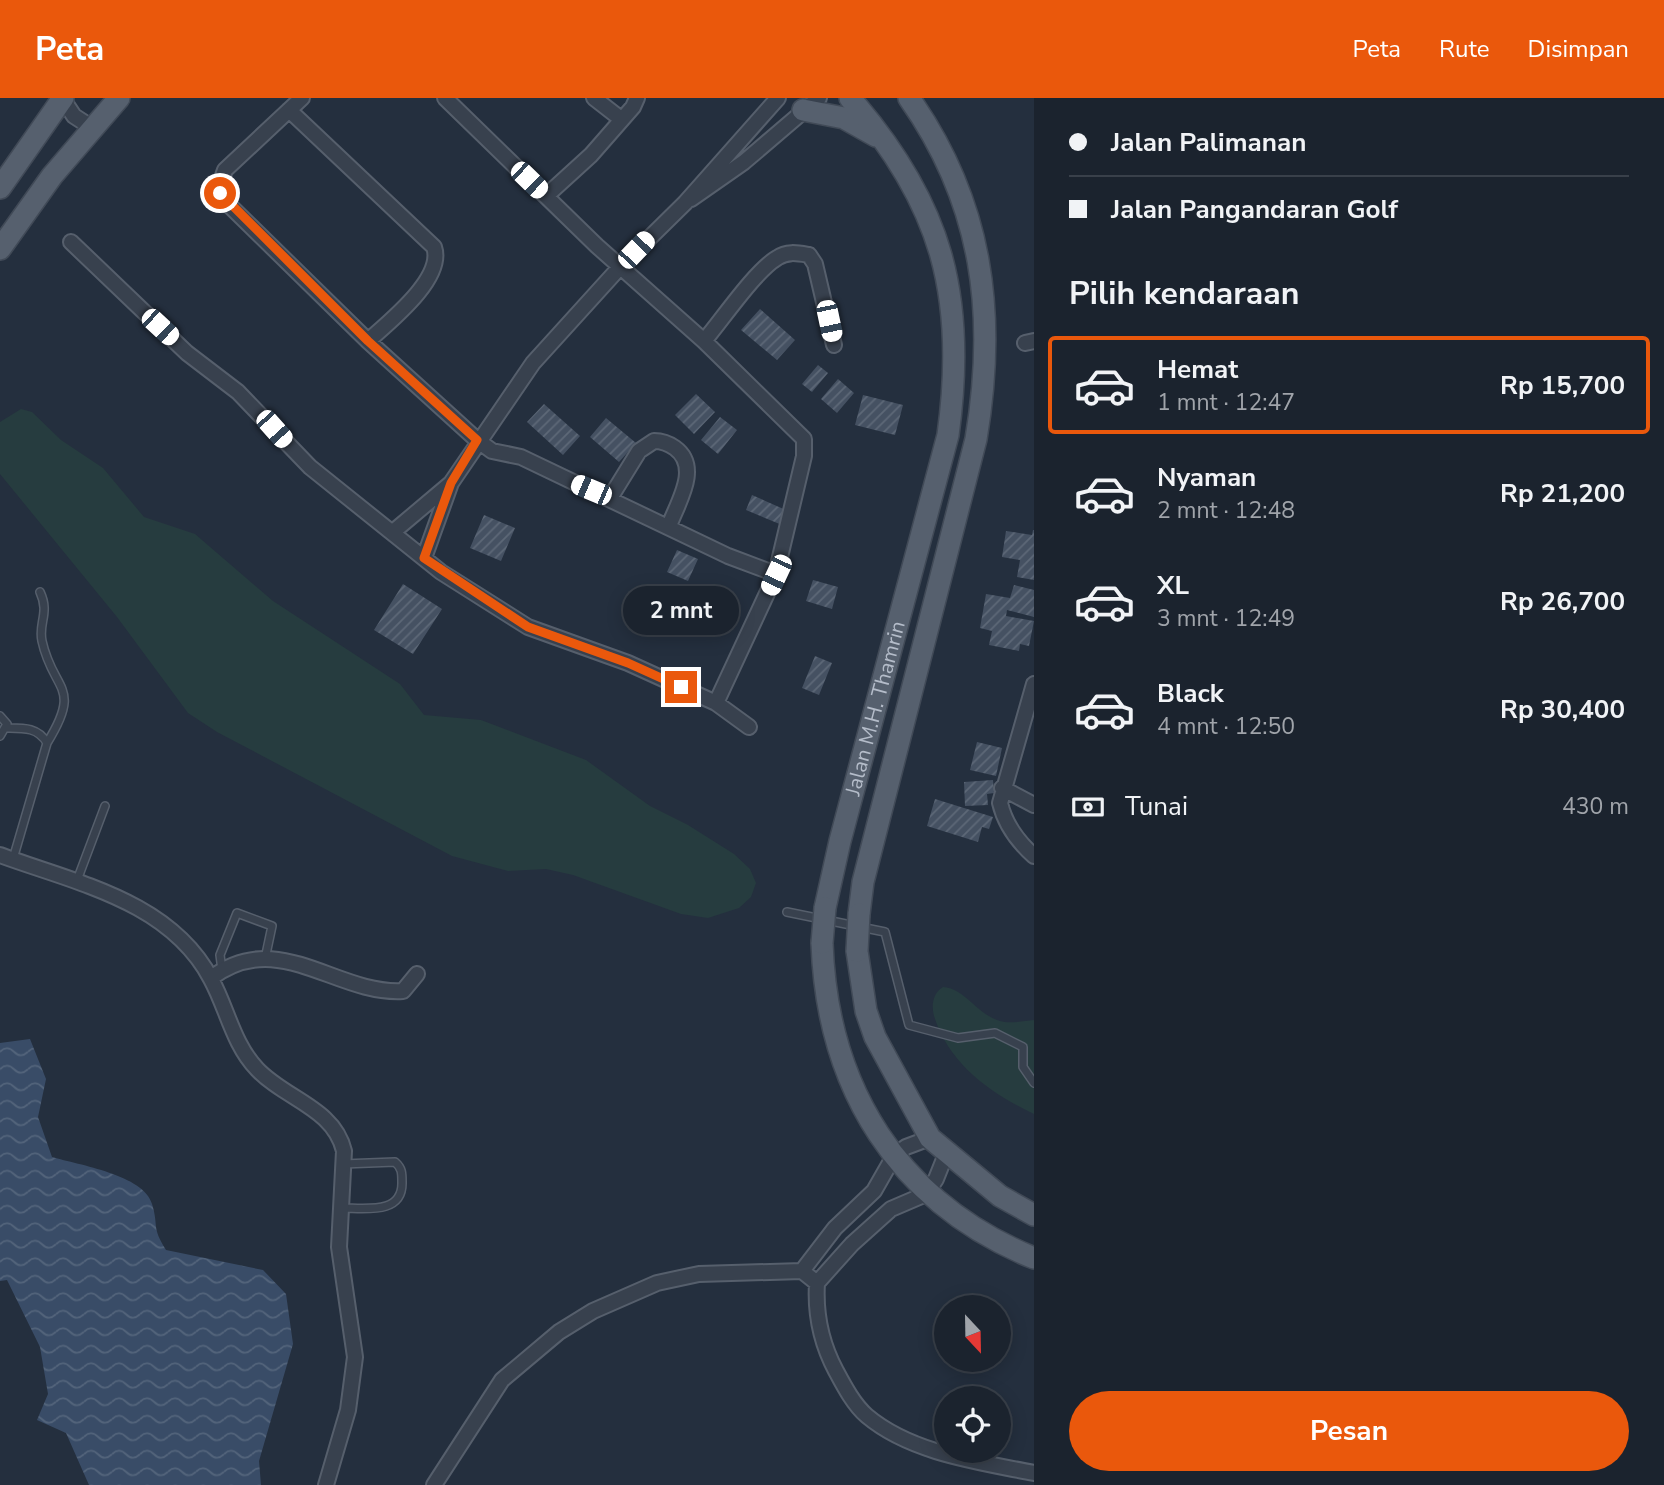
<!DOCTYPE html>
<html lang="id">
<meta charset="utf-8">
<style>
body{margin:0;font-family:"Nunito Sans",sans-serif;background:#282f3a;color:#f1f3f6;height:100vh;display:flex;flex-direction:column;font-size:26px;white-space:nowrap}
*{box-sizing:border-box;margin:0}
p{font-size:23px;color:#a0a4aa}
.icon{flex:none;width:38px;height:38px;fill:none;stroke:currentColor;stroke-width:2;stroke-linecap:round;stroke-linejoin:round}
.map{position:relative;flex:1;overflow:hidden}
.details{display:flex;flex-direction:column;background:#1b232e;width:630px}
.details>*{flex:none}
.guide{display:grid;align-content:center;height:154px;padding:0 35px;background:#1b232e}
.needle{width:46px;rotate:158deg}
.controls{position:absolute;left:934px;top:1197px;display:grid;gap:14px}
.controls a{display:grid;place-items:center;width:77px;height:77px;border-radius:50%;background:#1b232e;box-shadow:0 4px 18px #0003,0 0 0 2px #39404a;font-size:35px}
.end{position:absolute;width:32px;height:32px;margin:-16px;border:9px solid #ea580c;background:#fff;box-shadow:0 0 0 4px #fff}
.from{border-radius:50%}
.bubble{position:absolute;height:49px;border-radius:24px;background:#1b232e;box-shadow:0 4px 18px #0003,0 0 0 2px #39404a;font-size:23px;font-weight:700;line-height:49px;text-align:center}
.car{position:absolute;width:21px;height:42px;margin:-21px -10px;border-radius:9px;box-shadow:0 0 5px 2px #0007;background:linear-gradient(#fff 24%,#345 0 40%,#fff 0 76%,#345 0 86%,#fff 0)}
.guide b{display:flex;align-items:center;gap:24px;height:66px;font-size:26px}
.guide b+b{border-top:2px solid #39404a}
.guide i{width:18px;height:18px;background:#f1f3f6}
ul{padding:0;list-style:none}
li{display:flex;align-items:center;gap:21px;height:98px;margin:0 14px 10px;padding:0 21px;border:4px solid transparent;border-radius:7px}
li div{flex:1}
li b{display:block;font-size:26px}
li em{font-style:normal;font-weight:700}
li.current{border-color:#ea580c}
li>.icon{width:63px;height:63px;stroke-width:1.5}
h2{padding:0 35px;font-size:32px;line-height:84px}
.pay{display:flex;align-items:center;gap:18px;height:77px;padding:0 35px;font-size:26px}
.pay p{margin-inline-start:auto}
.button{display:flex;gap:14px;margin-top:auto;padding:14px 35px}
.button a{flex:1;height:80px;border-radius:42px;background:#ea580c;color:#fff;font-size:28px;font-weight:700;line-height:80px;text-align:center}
header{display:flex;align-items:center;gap:42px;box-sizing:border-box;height:98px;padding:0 35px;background:#ea580c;color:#fff}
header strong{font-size:33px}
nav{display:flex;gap:38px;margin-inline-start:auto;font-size:24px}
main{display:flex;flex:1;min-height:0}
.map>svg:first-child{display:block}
.green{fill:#263c3f}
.water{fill:url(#water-waves)}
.building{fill:url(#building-hatch)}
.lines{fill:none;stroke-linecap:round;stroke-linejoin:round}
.service-casing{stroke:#565f6c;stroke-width:10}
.minor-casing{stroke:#565f6c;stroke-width:18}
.primary-casing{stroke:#414a57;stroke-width:24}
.service{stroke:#38414e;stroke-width:7}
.minor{stroke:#38414e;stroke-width:14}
.primary{stroke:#56606e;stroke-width:21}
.primary-bridge-casing{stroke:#414a57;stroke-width:24;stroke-linecap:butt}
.primary-bridge{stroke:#56606e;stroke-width:21}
.route{stroke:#ea580c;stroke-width:9}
.labels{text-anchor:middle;stroke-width:6;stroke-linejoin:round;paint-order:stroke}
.street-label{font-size:21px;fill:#b4bcc9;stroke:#1d2633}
</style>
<header>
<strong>Peta</strong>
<nav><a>Peta</a><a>Rute</a><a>Disimpan</a></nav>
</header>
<main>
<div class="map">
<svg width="1034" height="1387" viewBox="0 0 1034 1387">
<defs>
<pattern id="water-waves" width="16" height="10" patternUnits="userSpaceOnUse" patternTransform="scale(1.75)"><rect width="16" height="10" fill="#394c67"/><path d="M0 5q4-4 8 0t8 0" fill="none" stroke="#53647b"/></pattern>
<pattern id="building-hatch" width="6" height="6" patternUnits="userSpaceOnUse" patternTransform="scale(1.75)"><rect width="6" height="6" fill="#455162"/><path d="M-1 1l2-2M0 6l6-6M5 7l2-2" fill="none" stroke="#5d6877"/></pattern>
</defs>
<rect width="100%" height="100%" fill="#242f3e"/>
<!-- green -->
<path class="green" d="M21 311 32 314 61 342 103 370 144 419 195 436 273 503 400 586 424 617 481 622 586 662 650 708 688 727 734 756 750 771 756 785 751 799 739 810 708 820 681 816 573 777 546 771 508 773 452 758 217 634 188 615 117 519 0 376V324Z
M943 889C965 890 976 916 1000 923 1009 926 1024 923 1034 922V1016C990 995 949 966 934 918 931 907 933 895 943 889Z"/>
<!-- water -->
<path class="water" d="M30 941 46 981 38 1019 52 1059C79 1067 144 1077 152 1106 159 1129 151 1128 166 1152L263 1172 286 1196 293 1246 259 1363 261 1387H89L66 1335 37 1322 48 1296 40 1249 7 1182 0 1183V945Z"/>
<!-- building -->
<path class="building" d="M760 211 795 242 777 262 741 232Z
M818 267 828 275 812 294 802 286Z
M838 281 854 295 837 315 821 301Z
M696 296 715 314 694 336 675 317Z
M863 297 903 307 895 337 855 327Z
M544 306 580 338 563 357 527 324Z
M720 319 737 332 718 356 701 342Z
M606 320 636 345 619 364 590 339Z
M752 397 788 413 782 427 746 412Z
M484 417 515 430 501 463 470 450Z
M1033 432H1034V482L1017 479 1020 462 1002 459 1006 433 1032 437Z
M677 452 698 461 688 483 667 474Z
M813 482 838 489 832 511 806 503Z
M403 486 442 511 413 556 374 532Z
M1014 487 1034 492V519L1007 512 1006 518 1034 523 1029 548 1020 546 1019 553 989 547 992 533 980 530 986 496 1010 500Z
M815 558 832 565 819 597 802 590Z
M977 644 1002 650 996 678 970 672Z
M993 682 994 695 987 696 988 707 965 708 964 684Z
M935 701 993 719 989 731 982 729 978 744 927 728Z"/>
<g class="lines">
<!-- service casing -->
<g class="service-casing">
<path id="service" d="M40 494C50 515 38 525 42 543 53 594 83 587 47 645
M0 618 7 626 0 638
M6 630C23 630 38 629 47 645L13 761
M76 785 105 708
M787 814 885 834 909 927 958 940 995 935 1023 949V969L1034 985
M222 872 220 857 237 815 272 828 265 861
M341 1110C365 1110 403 1117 402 1084 402 1075 402 1070 395 1064L343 1066"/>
</g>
<!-- minor casing -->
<g class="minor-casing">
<path id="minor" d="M62 0 74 18 91 29
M302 0 225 72 219 89 226 104 368 243 477 342 492 353 521 359 728 458 776 476
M445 0 597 148 704 243 804 341V358L776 476 716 605
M594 0 621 21
M289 12 434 149C445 180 389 224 368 243
M546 98 591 57 633 9 637 0
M691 101 744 64 819 0
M71 144 187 255 238 294 310 369 441 474 528 529 628 565 716 605 749 629
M704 243C722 222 755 173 777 160 787 153 797 155 809 157L815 166 834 247
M1025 245 1034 243
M610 400 639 353 654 343C662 343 668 345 675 350 701 369 678 404 669 428
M393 434 450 386
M424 460 451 385 533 265 621 168 685 105 778 0
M1034 586 1000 705C1005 726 1017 743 1034 758
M1002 690 1034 707
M0 757C76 785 170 803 211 881 227 910 233 946 257 971 285 1001 334 1010 344 1053L339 1149 355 1259 348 1312 326 1387
M211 880C279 829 335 897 403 893L417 876
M802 1173 835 1130 874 1093 894 1058 906 1049 930 1040
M817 1185 852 1146 891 1111 926 1096 936 1081 946 1056
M434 1387 502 1282 559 1234 593 1213 657 1185 699 1176 802 1173 817 1185C815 1217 821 1245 836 1273 844 1288 854 1307 867 1318 911 1355 979 1364 1034 1375"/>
</g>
<!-- primary casing -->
<g class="primary-casing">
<g id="primary">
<path d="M803 12 844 20 876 38"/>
<path d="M0 90 63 0"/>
<path d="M0 151 52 78 119 0"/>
<path id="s1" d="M825 810 840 743 948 337C967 199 942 105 850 0"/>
<path d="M859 816 863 784 976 341C997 216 983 105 909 0"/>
<path d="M822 845C827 990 898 1105 1034 1160"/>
<path d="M857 853 866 913 875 939 930 1040 1000 1098 1034 1117"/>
</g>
</g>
<!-- service -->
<use href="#service" class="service"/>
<!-- minor -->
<use href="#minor" class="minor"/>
<!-- primary -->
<use href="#primary" class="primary"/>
<!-- primary-bridge casing -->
<g class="primary-bridge-casing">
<path id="primary-bridge" d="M822 845 825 810
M857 853 859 816"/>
</g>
<!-- primary-bridge -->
<use href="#primary-bridge" class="primary-bridge"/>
</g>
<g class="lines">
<!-- route -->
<path class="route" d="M220 95 368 243 477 342 451 385 424 460 528 529 628 565 681 589"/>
</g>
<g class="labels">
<!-- street labels -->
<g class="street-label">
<text dy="7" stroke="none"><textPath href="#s1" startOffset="206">Jalan M.H. Thamrin</textPath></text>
</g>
</g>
</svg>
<div class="controls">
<a><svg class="needle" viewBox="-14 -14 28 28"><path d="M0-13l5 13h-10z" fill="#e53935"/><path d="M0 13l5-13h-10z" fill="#a0a4aa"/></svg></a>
<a><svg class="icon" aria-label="locate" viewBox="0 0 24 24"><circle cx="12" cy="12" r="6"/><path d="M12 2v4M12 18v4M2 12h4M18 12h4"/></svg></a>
</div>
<i class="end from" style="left:220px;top:95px"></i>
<i class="end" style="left:681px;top:589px"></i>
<div class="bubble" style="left:623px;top:488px;width:116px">2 mnt</div>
<i class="car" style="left:529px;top:82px;rotate:134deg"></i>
<i class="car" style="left:636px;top:152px;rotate:44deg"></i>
<i class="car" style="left:829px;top:223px;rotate:168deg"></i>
<i class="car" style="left:160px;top:229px;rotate:133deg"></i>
<i class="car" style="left:274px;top:331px;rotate:138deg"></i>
<i class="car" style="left:591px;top:392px;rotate:293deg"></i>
<i class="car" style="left:776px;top:477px;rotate:205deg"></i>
</div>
<section class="details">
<div class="guide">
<b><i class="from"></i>Jalan Palimanan</b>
<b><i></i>Jalan Pangandaran Golf</b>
</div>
<h2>Pilih kendaraan</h2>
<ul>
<li class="current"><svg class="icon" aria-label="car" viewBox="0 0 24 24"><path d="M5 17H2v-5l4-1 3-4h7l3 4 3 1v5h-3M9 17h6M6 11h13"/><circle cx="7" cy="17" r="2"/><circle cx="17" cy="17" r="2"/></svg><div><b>Hemat</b><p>1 mnt · 12:47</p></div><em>Rp 15,700</em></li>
<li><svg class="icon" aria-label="car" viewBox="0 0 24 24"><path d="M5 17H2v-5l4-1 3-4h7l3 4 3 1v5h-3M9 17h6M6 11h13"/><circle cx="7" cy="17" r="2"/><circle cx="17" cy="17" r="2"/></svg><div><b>Nyaman</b><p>2 mnt · 12:48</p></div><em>Rp 21,200</em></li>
<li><svg class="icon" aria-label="car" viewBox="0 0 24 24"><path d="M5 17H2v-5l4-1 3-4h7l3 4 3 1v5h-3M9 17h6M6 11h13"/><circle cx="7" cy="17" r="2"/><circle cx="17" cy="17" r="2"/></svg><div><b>XL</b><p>3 mnt · 12:49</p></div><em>Rp 26,700</em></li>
<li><svg class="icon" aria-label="car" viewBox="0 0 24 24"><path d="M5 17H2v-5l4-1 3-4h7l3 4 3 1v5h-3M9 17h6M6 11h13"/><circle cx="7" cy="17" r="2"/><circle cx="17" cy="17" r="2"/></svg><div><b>Black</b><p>4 mnt · 12:50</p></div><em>Rp 30,400</em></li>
</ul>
<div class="pay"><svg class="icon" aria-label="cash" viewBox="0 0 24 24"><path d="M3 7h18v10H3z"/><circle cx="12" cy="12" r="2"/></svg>Tunai<p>430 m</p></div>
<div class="button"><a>Pesan</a></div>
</section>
</main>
